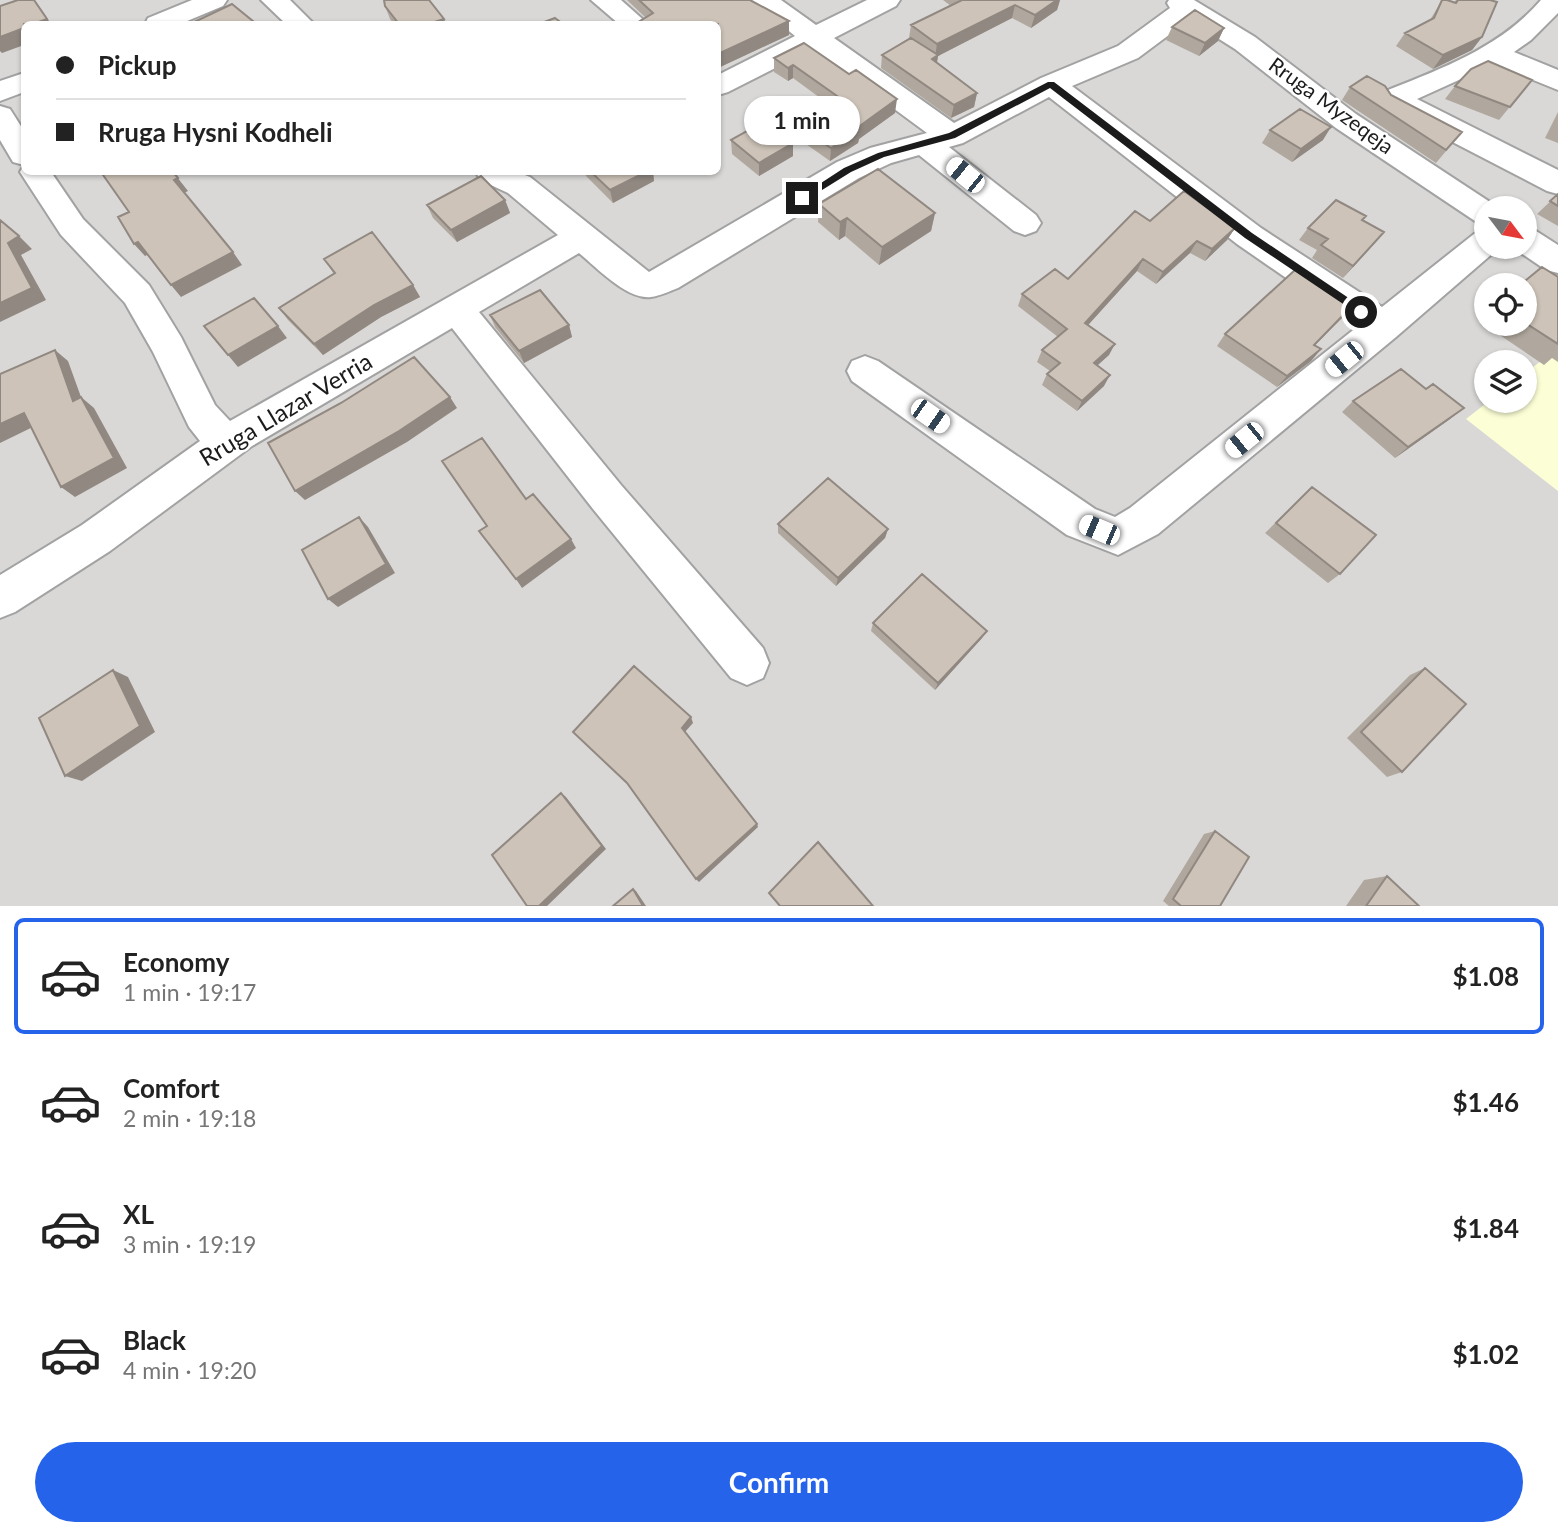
<!DOCTYPE html>
<meta charset="utf-8">
<style>
body{margin:0;font-family:Lato,sans-serif;background:#f2f2f2;color:#222;height:100vh;display:flex;flex-direction:column;font-size:26px;white-space:nowrap}
*{box-sizing:border-box;margin:0}
p{font-size:23px;color:#767676}
.icon{flex:none;width:38px;height:38px;fill:none;stroke:currentColor;stroke-width:2;stroke-linecap:round;stroke-linejoin:round}
.map{position:relative;height:906px;overflow:hidden}
.panel{display:flex;flex-direction:column;background:#fff;flex:1}
.panel>*{flex:none}
.top-card{position:absolute;left:21px;top:21px;width:700px;height:154px;border-radius:10px;box-shadow:0 2px 5px #0004;display:grid;align-content:center;height:154px;padding:0 35px;background:#fff}
.needle{width:46px;rotate:122deg}
.buttons{position:absolute;left:1474px;top:196px;display:grid;gap:14px}
.buttons a{display:grid;place-items:center;width:63px;height:63px;border-radius:50%;background:#fff;box-shadow:0 2px 5px #0004;font-size:35px}
.end{position:absolute;width:32px;height:32px;margin:-16px;border:9px solid #1b1b1b;background:#fff;box-shadow:0 0 0 4px #fff}
.from{border-radius:50%}
.bubble{position:absolute;height:49px;border-radius:24px;background:#fff;box-shadow:0 2px 5px #0004;font-size:23px;font-weight:700;line-height:49px;text-align:center}
.car{position:absolute;width:21px;height:42px;margin:-21px -10px;border-radius:9px;box-shadow:0 0 5px 2px #0007;background:linear-gradient(#fff 24%,#345 0 40%,#fff 0 76%,#345 0 86%,#fff 0)}
.top-card b{display:flex;align-items:center;gap:24px;height:66px;font-size:26px}
.top-card b+b{border-top:2px solid #e0e0e0}
.top-card i{width:18px;height:18px;background:#222}
ul{padding:12px 0 0;list-style:none}
li{display:flex;align-items:center;gap:21px;height:116px;margin:0 14px 10px;padding:0 21px;border:4px solid transparent;border-radius:10px}
li div{flex:1}
li b{display:block;font-size:26px}
li em{font-style:normal;font-weight:700}
li.selected{border-color:#2563eb}
li>.icon{width:63px;height:63px;stroke-width:1.5}
.primary-button{display:flex;gap:14px;margin-top:auto;padding:14px 35px}
.primary-button a{flex:1;height:80px;border-radius:42px;background:#2563eb;color:#fff;font-size:28px;font-weight:700;line-height:80px;text-align:center}
.map>svg:first-child{display:block}
.residential{fill:#d9d8d7;fill-rule:evenodd}
.education{fill:#fcffd6}
.lines{fill:none;stroke-linecap:round;stroke-linejoin:round}
.minor-casing{stroke:#a2a2a2;stroke-width:4}
.minor{fill:#fff;fill-rule:evenodd}
.wall{fill:#b0a89e}
.shaded-wall{fill:#908881}
.building{fill:#cdc3b8;stroke:#908881;stroke-width:2}
.route{fill:#1b1b1b}
.labels{text-anchor:middle;stroke-width:5;stroke-linejoin:round;paint-order:stroke}
.far-street-label{font-size:21px;fill:#1b1b1b;stroke:#fff}
.street-label{font-size:24px;fill:#1b1b1b;stroke:#fff}
</style>
<div class="map">
<svg width="1558" height="906" viewBox="0 0 1558 906">
<rect width="100%" height="100%" fill="#edeadf"/>
<!-- residential -->
<path class="residential" d="M0 0H1558V906H0ZM24 24H718V172H24ZM1486 208H1524V247H1486ZM1486 285H1524V324H1486ZM1486 362H1524V401H1486Z"/>
<!-- education -->
<path class="education" d="M1558 348V491L1466 419 1489 401H1524V374Z"/>
<g class="lines">
<!-- minor casing -->
<g class="minor-casing">
<path id="minor" d="M192 0H227L223 6 180 24H145L148 18Z
M261 0H290L314 24H286Z
M591 0H621L648 24H619Z
M751 0H781L816 25 867 0H900L896 6 834 38 954 123 1041 78 1118 46 1170 8 1167 3 1169 0H1194L1255 37 1356 114 1499 208H1486V224L1475 221 1336 128 1235 49 1189 20 1138 58 1072 86 1261 228 1382 307 1474 234 1486 230V247H1500L1396 337 1158 534 1118 555 1067 535 852 381 847 371 852 361 865 356 878 361 1095 509 1115 517 1130 508 1357 327 1237 244 1049 97 963 143 949 147 1036 215 1041 223 1036 231 1025 235 1014 231 919 155 891 163 859 178 678 288C670 291 660 296 651 297 627 300 596 267 579 253L479 312 621 485 763 648 769 663 763 678 747 685 731 678 593 509 452 328 252 446 110 551 15 612 0 618V575L82 525 200 441 189 427 153 352 125 303 61 235 20 172 24 165 13 162 0 140V106L10 109 24 131V172H51L83 219 149 285 181 337 215 405 230 421 558 235 508 193 480 180 476 172H517L530 177 649 272 837 162 870 148 927 133 813 49 728 92 718 95V75L795 36Z
M1541 0H1558V13L1531 40 1514 52 1558 70V90L1494 64 1417 99 1558 170V194L1547 191 1383 106 1378 99 1383 92C1440 69 1500 48 1541 0Z
M24 73V92L0 101V81Z
M1524 227 1536 231 1558 245V273L1546 270 1512 247H1524Z"/>
</g>
<!-- minor -->
<use href="#minor" class="minor"/>
</g>
<!-- wall -->
<path class="wall" d="M627 0H750L789 35 718 68V24L646 18Z
M943 0H1060L1057 10 1031 28 1012 18 938 56 937 62 977 93 974 107 951 118 881 68 882 55 909 38 911 25 951 6Z
M1442 0 1454 2 1456 0H1490L1482 37 1472 50 1433 69 1396 46 1405 33 1430 20Z
M385 6 444 19 446 24H394L390 19Z
M1172 27 1224 28 1218 41 1199 56 1166 40Z
M804 43 895 113 859 139 858 143 830 161 796 137V124L827 103 793 78 788 81 774 72V58Z
M1532 80 1499 120 1445 99 1455 86Z
M1350 87 1391 95 1462 132 1436 163 1342 100Z
M1558 112V143L1545 138Z
M1270 130 1323 140 1292 162 1262 143Z
M731 140 793 143V156L759 176 732 154Z
M585 172H653L654 181 613 203 586 176Z
M1558 194V226L1537 214Z
M505 200 510 213 457 242 433 218 427 205Z
M819 204 935 213 931 231 879 265 845 236 839 240 818 222Z
M1363 220 1384 232 1343 278 1312 258 1317 250 1299 240 1308 228Z
M1150 221 1235 228 1227 240 1205 261 1190 253 1156 284 1137 271 1088 325 1109 355 1097 365 1104 386 1077 411 1042 385 1047 374 1050 371 1037 362 1042 350 1058 337 1018 306 1022 294 1068 279Z
M324 259 413 285 420 297 381 317 323 355 288 320 279 308 334 274Z
M1558 277V362L1552 358 1544 365 1479 321 1486 315V324H1524V285Z
M1351 307 1315 345 1321 349 1311 361 1277 387 1217 346 1225 334Z
M490 315 569 325 572 337 524 363 495 327Z
M1353 401 1450 419 1395 458 1342 412Z
M1312 487 1340 574 1328 583 1265 533Z
M778 524 888 529 885 538 836 586 778 533Z
M873 623 982 638 935 690 871 631Z
M1425 668 1402 772 1387 777 1347 738 1410 675Z
M1215 831 1220 906H1169L1163 901 1204 834Z
M1387 876 1419 906H1346L1364 880Z"/>
<!-- shaded-wall -->
<path class="shaded-wall" d="M34 0 41 9 51 24H33Z
M1057 0H1060L1057 10 1031 28 1035 15Z
M1015 5 1012 18 938 56 936 68 932 59 935 57 937 44Z
M444 19 446 24H428Z
M789 21V35L718 68V54Z
M24 28V45L2 53 0 51V37Z
M1224 28 1218 41 1199 56 1205 43Z
M1482 37 1472 50 1433 69 1443 55Z
M793 65V78L788 81V68Z
M977 93 974 107 951 118 954 105Z
M897 99 895 113 859 139 858 143 830 161 831 148 857 128Z
M1331 127 1323 140 1292 162 1301 149Z
M793 143V156L759 176V163Z
M173 172 188 191 184 193 174 180Z
M646 172H653L654 181 613 203 610 190Z
M505 200 510 213 457 242 451 230Z
M935 213 931 231 879 265 882 247Z
M847 218 845 236 839 240 840 222Z
M1235 228 1227 240 1205 261 1212 249Z
M1384 232 1374 244 1343 278 1353 266Z
M19 236 32 249 21 255 46 300 0 322V303L8 243Z
M1197 241 1190 253 1156 284 1163 272Z
M138 242 149 254 145 256 134 244Z
M233 252 242 265 181 297 171 285Z
M1143 259 1137 271 1080 334 1085 323Z
M413 285 420 297 381 317 323 355 314 344 374 305Z
M1351 307 1341 319 1304 356 1314 345Z
M569 325 572 337 524 363 519 351Z
M278 326 287 338 238 367 228 355Z
M1115 344 1109 355 1088 374 1094 363Z
M1321 349 1311 361 1277 387 1287 376Z
M55 350 68 361 81 397 94 408 127 468 75 497 61 487 73 401Z
M1110 375 1104 386 1077 411 1082 401Z
M450 397 457 408 407 442 305 500 295 491Z
M1464 408 1450 419 1395 458 1408 447Z
M24 413 39 424 0 443V424Z
M359 517 368 527 395 573 338 607 328 599Z
M888 529 885 538 836 586 838 578Z
M571 539 576 548 522 588 516 579Z
M987 631 982 638 935 690 938 683Z
M113 670 128 677 155 732 82 781 65 776Z
M691 717 693 723 684 733 682 728Z
M561 793 566 797 606 849 547 906H539Z
M757 824 758 827 699 882 696 879Z
M633 889 636 891 646 906H643Z"/>
<!-- building -->
<path class="building" d="M18 0H34L47 19 33 24H24V28L0 37V6Z
M384 0H429L444 19 428 24H399L385 6Z
M639 0H750L789 21 718 54V24H635L653 13Z
M962 0H1057L1035 15 1015 5 937 44 911 25Z
M1442 0H1447L1456 3 1458 0H1490L1497 2 1482 37 1443 55 1405 33 1434 18Z
M232 4 254 22 248 24H190Z
M1195 10 1224 28 1205 43 1172 27Z
M555 18 563 24H539Z
M911 38 938 55 932 59 977 93 954 105 882 55Z
M804 43 849 74 856 70 897 99 857 128 860 130 831 148 796 124 837 96 793 65 788 68 774 58Z
M1488 61 1532 80 1510 107 1455 86 1471 69Z
M1367 76 1385 86 1391 95 1462 132 1446 150 1350 87Z
M1300 109 1331 127 1301 149 1270 130Z
M765 121 793 143 759 163 731 140Z
M878 169 935 213 882 247 847 218 840 222 819 204Z
M101 172H173L178 178 174 180 233 252 171 285 138 242 134 244 118 217 129 212Z
M591 172H646L610 190Z
M481 176 505 200 451 230 427 205Z
M1184 191 1235 228 1212 249 1197 241 1163 272 1143 259 1085 323 1115 344 1094 363 1110 375 1082 401 1047 374 1060 363 1042 350 1067 329 1022 294 1055 269 1068 279 1135 211 1150 221Z
M1558 194V206L1550 201Z
M1336 200 1366 216 1362 220 1384 232 1353 266 1321 245 1328 239 1308 228Z
M0 220 19 236 8 243 32 288 0 303Z
M372 232 413 285 374 305 314 344 279 308 335 273 324 259Z
M1542 267 1558 277V344L1524 322V285H1520Z
M1296 269 1351 307 1314 345 1321 349 1287 376 1225 334Z
M540 290 569 325 519 351 490 315Z
M254 298 278 326 228 355 204 326Z
M55 350 73 401 81 397 114 458 61 487 24 413 0 424V374Z
M414 357 450 397 399 431 295 491 268 443 341 403Z
M1401 369 1426 389 1433 384 1464 408 1408 447 1353 401Z
M482 438 526 499 533 494 571 539 516 579 479 531 487 526 442 461Z
M828 478 888 529 838 578 778 524Z
M1312 487 1376 535 1340 574 1276 523Z
M359 517 386 564 328 599 302 550Z
M922 574 987 631 938 683 873 623Z
M634 666 691 717 682 728 757 824 696 879 627 783 573 732Z
M1425 668 1466 704 1402 772 1361 732Z
M113 670 140 726 65 776 39 718Z
M561 793 602 846 539 906H527L492 855Z
M1215 831 1249 857 1220 906H1181L1173 899Z
M818 842 873 906H780L769 893Z
M1387 876 1419 906H1366Z
M633 889 643 906H613Z"/>
<!-- route -->
<path class="route" d="M1048 82H1054L1252 233 1365 309V314H1358L1245 238 1050 88 955 138 884 157 851 172 806 200 798 198 844 168 878 153 949 133Z"/>
<g class="labels">
<!-- far-street labels -->
<g class="far-street-label">
<text transform="translate(1331 106) rotate(36)" y="7">Rruga Myzeqeja</text>
</g>
<!-- street labels -->
<g class="street-label">
<text transform="translate(286 410) rotate(-31)" y="8">Rruga Llazar Verria</text>
</g>
</g>
</svg>
<div class="buttons">
<a><svg class="needle" viewBox="-14 -14 28 28"><path d="M0-13l5 13h-10z" fill="#e53935"/><path d="M0 13l5-13h-10z" fill="#767676"/></svg></a>
<a><svg class="icon" aria-label="locate" viewBox="0 0 24 24"><circle cx="12" cy="12" r="6"/><path d="M12 2v4M12 18v4M2 12h4M18 12h4"/></svg></a>
<a><svg class="icon" aria-label="layers" viewBox="0 0 24 24"><path d="M12 4l9 5-9 5-9-5zM3 14l9 5 9-5"/></svg></a>
</div>
<i class="end from" style="left:1361px;top:312px"></i>
<i class="end" style="left:802px;top:198px"></i>
<div class="bubble" style="left:744px;top:96px;width:116px">1 min</div>
<i class="car" style="left:965px;top:175px;rotate:309deg"></i>
<i class="car" style="left:1344px;top:359px;rotate:231deg"></i>
<i class="car" style="left:930px;top:416px;rotate:125deg"></i>
<i class="car" style="left:1244px;top:440px;rotate:231deg"></i>
<i class="car" style="left:1099px;top:530px;rotate:293deg"></i>
<div class="top-card">
<b><i class="from"></i>Pickup</b>
<b><i></i>Rruga Hysni Kodheli</b>
</div>
</div>
<section class="panel">
<ul>
<li class="selected"><svg class="icon" aria-label="car" viewBox="0 0 24 24"><path d="M5 17H2v-5l4-1 3-4h7l3 4 3 1v5h-3M9 17h6M6 11h13"/><circle cx="7" cy="17" r="2"/><circle cx="17" cy="17" r="2"/></svg><div><b>Economy</b><p>1 min · 19:17</p></div><em>$1.08</em></li>
<li><svg class="icon" aria-label="car" viewBox="0 0 24 24"><path d="M5 17H2v-5l4-1 3-4h7l3 4 3 1v5h-3M9 17h6M6 11h13"/><circle cx="7" cy="17" r="2"/><circle cx="17" cy="17" r="2"/></svg><div><b>Comfort</b><p>2 min · 19:18</p></div><em>$1.46</em></li>
<li><svg class="icon" aria-label="car" viewBox="0 0 24 24"><path d="M5 17H2v-5l4-1 3-4h7l3 4 3 1v5h-3M9 17h6M6 11h13"/><circle cx="7" cy="17" r="2"/><circle cx="17" cy="17" r="2"/></svg><div><b>XL</b><p>3 min · 19:19</p></div><em>$1.84</em></li>
<li><svg class="icon" aria-label="car" viewBox="0 0 24 24"><path d="M5 17H2v-5l4-1 3-4h7l3 4 3 1v5h-3M9 17h6M6 11h13"/><circle cx="7" cy="17" r="2"/><circle cx="17" cy="17" r="2"/></svg><div><b>Black</b><p>4 min · 19:20</p></div><em>$1.02</em></li>
</ul>
<div class="primary-button"><a>Confirm</a></div>
</section>
